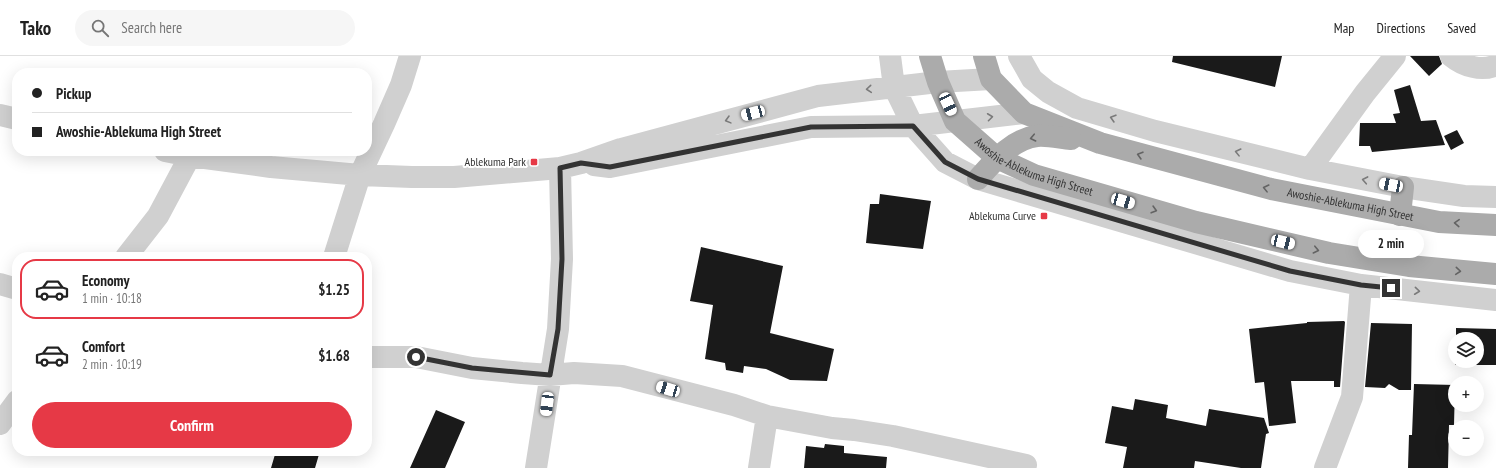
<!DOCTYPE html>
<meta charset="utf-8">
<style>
body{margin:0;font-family:"PT Sans Narrow",sans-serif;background:#f6f6f6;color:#222;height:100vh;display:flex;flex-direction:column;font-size:15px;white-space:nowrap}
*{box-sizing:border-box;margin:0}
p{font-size:13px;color:#767676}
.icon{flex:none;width:22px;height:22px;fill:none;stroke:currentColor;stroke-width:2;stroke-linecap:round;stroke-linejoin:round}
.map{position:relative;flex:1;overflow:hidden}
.sheet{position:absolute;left:12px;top:196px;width:360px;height:204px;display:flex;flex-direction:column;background:#fff;border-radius:16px;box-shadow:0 4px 16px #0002}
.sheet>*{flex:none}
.hud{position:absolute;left:12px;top:12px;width:360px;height:88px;border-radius:16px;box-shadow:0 4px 16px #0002;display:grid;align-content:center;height:88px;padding:0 20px;background:#fff}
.fabs{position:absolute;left:1448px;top:276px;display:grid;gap:8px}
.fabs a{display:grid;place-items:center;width:36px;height:36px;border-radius:50%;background:#fff;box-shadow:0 4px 16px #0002;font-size:20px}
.end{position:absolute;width:18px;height:18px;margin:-9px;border:5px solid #333;background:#fff;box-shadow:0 0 0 2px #fff}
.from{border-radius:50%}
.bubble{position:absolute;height:28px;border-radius:14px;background:#fff;box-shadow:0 4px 16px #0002;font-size:13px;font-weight:600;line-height:28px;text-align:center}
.car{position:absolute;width:12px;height:24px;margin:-12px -6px;border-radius:5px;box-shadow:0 0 3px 1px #0007;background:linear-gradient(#fff 24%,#345 0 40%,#fff 0 76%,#345 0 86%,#fff 0)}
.hud b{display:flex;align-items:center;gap:14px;height:38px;font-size:15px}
.hud b+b{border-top:1px solid #e0e0e0}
.hud i{width:10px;height:10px;background:#222}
ul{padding:7px 0 0;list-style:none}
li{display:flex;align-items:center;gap:12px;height:60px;margin:0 8px 6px;padding:0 12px;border:2px solid transparent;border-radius:16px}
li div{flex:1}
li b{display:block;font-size:15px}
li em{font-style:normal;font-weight:600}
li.current{border-color:#e63946}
li>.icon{width:36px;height:36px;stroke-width:1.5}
.cta{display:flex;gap:8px;margin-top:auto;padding:8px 20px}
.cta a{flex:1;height:46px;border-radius:24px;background:#e63946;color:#fff;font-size:16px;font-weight:600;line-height:46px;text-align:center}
header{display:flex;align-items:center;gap:24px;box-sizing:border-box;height:56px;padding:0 20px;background:#fff;border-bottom:1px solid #e0e0e0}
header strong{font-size:19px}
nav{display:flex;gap:22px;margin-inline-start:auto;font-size:14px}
.search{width:280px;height:36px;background:#f6f6f6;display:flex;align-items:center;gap:10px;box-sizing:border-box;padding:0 14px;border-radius:22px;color:#767676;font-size:15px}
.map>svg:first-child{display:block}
.building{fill:#1a1a1a}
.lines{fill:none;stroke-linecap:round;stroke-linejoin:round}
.minor{stroke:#d0d0d0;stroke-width:22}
.major{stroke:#ababab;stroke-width:22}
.oneway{stroke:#7a7a7a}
.oneway2{stroke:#636363}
.route{stroke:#333;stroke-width:5}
.poi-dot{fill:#e63946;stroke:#fff;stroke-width:1.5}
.labels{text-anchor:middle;stroke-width:4;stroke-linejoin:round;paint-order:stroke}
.poi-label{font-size:12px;fill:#333;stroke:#fff;text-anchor:end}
.street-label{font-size:12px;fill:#333;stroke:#fff}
</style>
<header>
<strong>Tako</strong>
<div class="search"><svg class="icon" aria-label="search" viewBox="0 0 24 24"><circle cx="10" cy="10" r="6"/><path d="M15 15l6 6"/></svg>Search here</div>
<nav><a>Map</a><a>Directions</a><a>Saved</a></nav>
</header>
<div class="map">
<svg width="1496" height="412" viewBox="0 0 1496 412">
<rect width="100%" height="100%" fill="#fff"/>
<!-- building -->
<path class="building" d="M1173 0H1282L1275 31 1172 6Z
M1410 0H1439L1442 8 1429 20Z
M1410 29 1421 65 1436 64 1445 89 1372 96 1370 90H1359L1360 67H1396L1393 58 1400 57 1394 34Z
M1457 74 1464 87 1451 94 1444 80Z
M880 138 931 145 923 193 866 187 870 148H879Z
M701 191 783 210 770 277 834 293 827 325 790 324 766 313 744 310 743 317 726 314 725 307 705 303 713 249 690 245Z
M1344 265 1345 266 1340 331H1334V325H1291L1296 367 1269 370 1264 326 1255 327 1249 273 1307 267V266Z
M1371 267 1412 268 1411 334H1399L1389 328 1385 332 1365 331Z
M1456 272 1496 273V309H1455V305H1477V283H1456Z
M1414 328 1455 329 1454 369H1449L1448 412H1408L1409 379H1412Z
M1135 343 1168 349 1166 362 1206 370 1209 353 1264 362 1269 377 1266 378 1261 412H1241L1195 405 1194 412H1123L1127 391 1105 387 1112 350 1133 354Z
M436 354 465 366 445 412H410Z
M825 388 844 390V397L887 401 886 412H804L806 390 824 392Z
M276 395H320L315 412H271Z"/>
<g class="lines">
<!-- minor -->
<path class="minor" d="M890 0 894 31 913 70 945 106 978 123 1290 215 1361 229 1496 244
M1019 0 1032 23 1048 36 1077 52 1155 75 1310 113 1403 131 1464 140 1496 141
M1451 0C1463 10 1482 16 1496 9
M0 59 17 63
M165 95 190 100 271 111 360 119 412 121H454L560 112 581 107 621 93 818 40 938 26 991 23
M594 109 610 111 811 71 913 70 1024 57
M1310 113 1365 37 1395 0
M126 201 158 160 190 100
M334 201 360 119 384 68 401 29 410 0
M0 228 17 233
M367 301H416L472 312 522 317 550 319 574 317 622 320 734 349 767 360 832 372 854 374 893 380 1026 409
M0 368 17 345
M536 412 558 273 562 203 560 112
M759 412 767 360
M1325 412 1352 341 1361 229"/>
<!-- major -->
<g class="major">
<path id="s1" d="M930 0 938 26 955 65 997 102 1034 119 1196 166 1329 197 1409 210 1496 218"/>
<path id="s2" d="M984 0 991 23 1024 57 1100 87 1271 133 1439 166 1496 169"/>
<path d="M978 123C993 106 1012 83 1037 80 1048 79 1060 82 1071 83"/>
<path d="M1400 159 1403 131"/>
</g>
</g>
<!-- one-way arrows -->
<defs><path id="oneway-chevron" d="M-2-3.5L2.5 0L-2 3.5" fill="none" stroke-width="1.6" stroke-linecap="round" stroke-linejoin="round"/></defs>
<g class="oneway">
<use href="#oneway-chevron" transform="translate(869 33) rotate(175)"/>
<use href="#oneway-chevron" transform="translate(990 61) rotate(-7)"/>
<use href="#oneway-chevron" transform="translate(1113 62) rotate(-164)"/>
<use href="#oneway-chevron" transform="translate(728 64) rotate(165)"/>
<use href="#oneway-chevron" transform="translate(1238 96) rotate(-166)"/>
<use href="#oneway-chevron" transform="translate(1365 124) rotate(-169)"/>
<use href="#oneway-chevron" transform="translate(1417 235) rotate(6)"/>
</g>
<g class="oneway2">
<use href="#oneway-chevron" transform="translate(1033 82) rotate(168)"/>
<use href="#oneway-chevron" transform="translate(1140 99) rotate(-164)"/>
<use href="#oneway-chevron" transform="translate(1266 132) rotate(-166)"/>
<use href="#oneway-chevron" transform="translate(1154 154) rotate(16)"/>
<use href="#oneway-chevron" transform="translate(1457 167) rotate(-177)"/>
<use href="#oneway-chevron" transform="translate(1316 194) rotate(13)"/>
<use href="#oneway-chevron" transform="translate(1458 215) rotate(5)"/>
</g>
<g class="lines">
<!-- route -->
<path class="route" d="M416 301 472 312 550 319 558 273 562 203 560 112 581 107 610 111 811 71 913 70 945 106 978 123 1290 215 1361 229 1391 232"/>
</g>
<!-- markers -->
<g class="poi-dot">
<rect x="530" y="102" width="8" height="8" rx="2"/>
<rect x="1040" y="156" width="8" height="8" rx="2"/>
</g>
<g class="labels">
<!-- poi labels -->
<g class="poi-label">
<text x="526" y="110">Ablekuma Park</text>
<text x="1036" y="164">Ablekuma Curve</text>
</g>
<!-- street labels -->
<g class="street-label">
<text dy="4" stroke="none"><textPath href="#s1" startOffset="163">Awoshie-Ablekuma High Street</textPath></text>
<text dy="4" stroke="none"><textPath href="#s2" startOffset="411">Awoshie-Ablekuma High Street</textPath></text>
</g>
</g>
</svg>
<div class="fabs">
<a><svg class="icon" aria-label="layers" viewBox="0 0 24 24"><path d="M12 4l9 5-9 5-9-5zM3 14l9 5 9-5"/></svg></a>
<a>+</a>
<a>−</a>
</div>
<i class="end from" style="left:416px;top:301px"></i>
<i class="end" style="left:1391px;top:232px"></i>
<div class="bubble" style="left:1358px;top:174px;width:66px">2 min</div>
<i class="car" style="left:948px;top:48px;rotate:155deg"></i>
<i class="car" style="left:753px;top:57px;rotate:255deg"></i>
<i class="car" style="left:1391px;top:129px;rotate:281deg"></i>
<i class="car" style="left:1123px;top:145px;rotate:106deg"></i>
<i class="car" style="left:1283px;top:186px;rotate:103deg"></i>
<i class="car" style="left:668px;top:333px;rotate:287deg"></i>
<i class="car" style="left:547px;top:348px;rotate:187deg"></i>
<div class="hud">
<b><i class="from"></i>Pickup</b>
<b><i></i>Awoshie-Ablekuma High Street</b>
</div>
<section class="sheet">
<ul>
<li class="current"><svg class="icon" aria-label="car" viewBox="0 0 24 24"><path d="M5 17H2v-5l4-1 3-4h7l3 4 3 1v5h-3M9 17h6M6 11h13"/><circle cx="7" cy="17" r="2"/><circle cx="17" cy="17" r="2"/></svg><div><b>Economy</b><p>1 min · 10:18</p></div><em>$1.25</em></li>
<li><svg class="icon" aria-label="car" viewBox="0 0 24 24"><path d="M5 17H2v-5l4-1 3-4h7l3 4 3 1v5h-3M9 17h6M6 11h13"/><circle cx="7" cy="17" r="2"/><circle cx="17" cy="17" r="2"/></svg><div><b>Comfort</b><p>2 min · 10:19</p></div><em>$1.68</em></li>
</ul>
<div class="cta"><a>Confirm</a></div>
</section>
</div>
